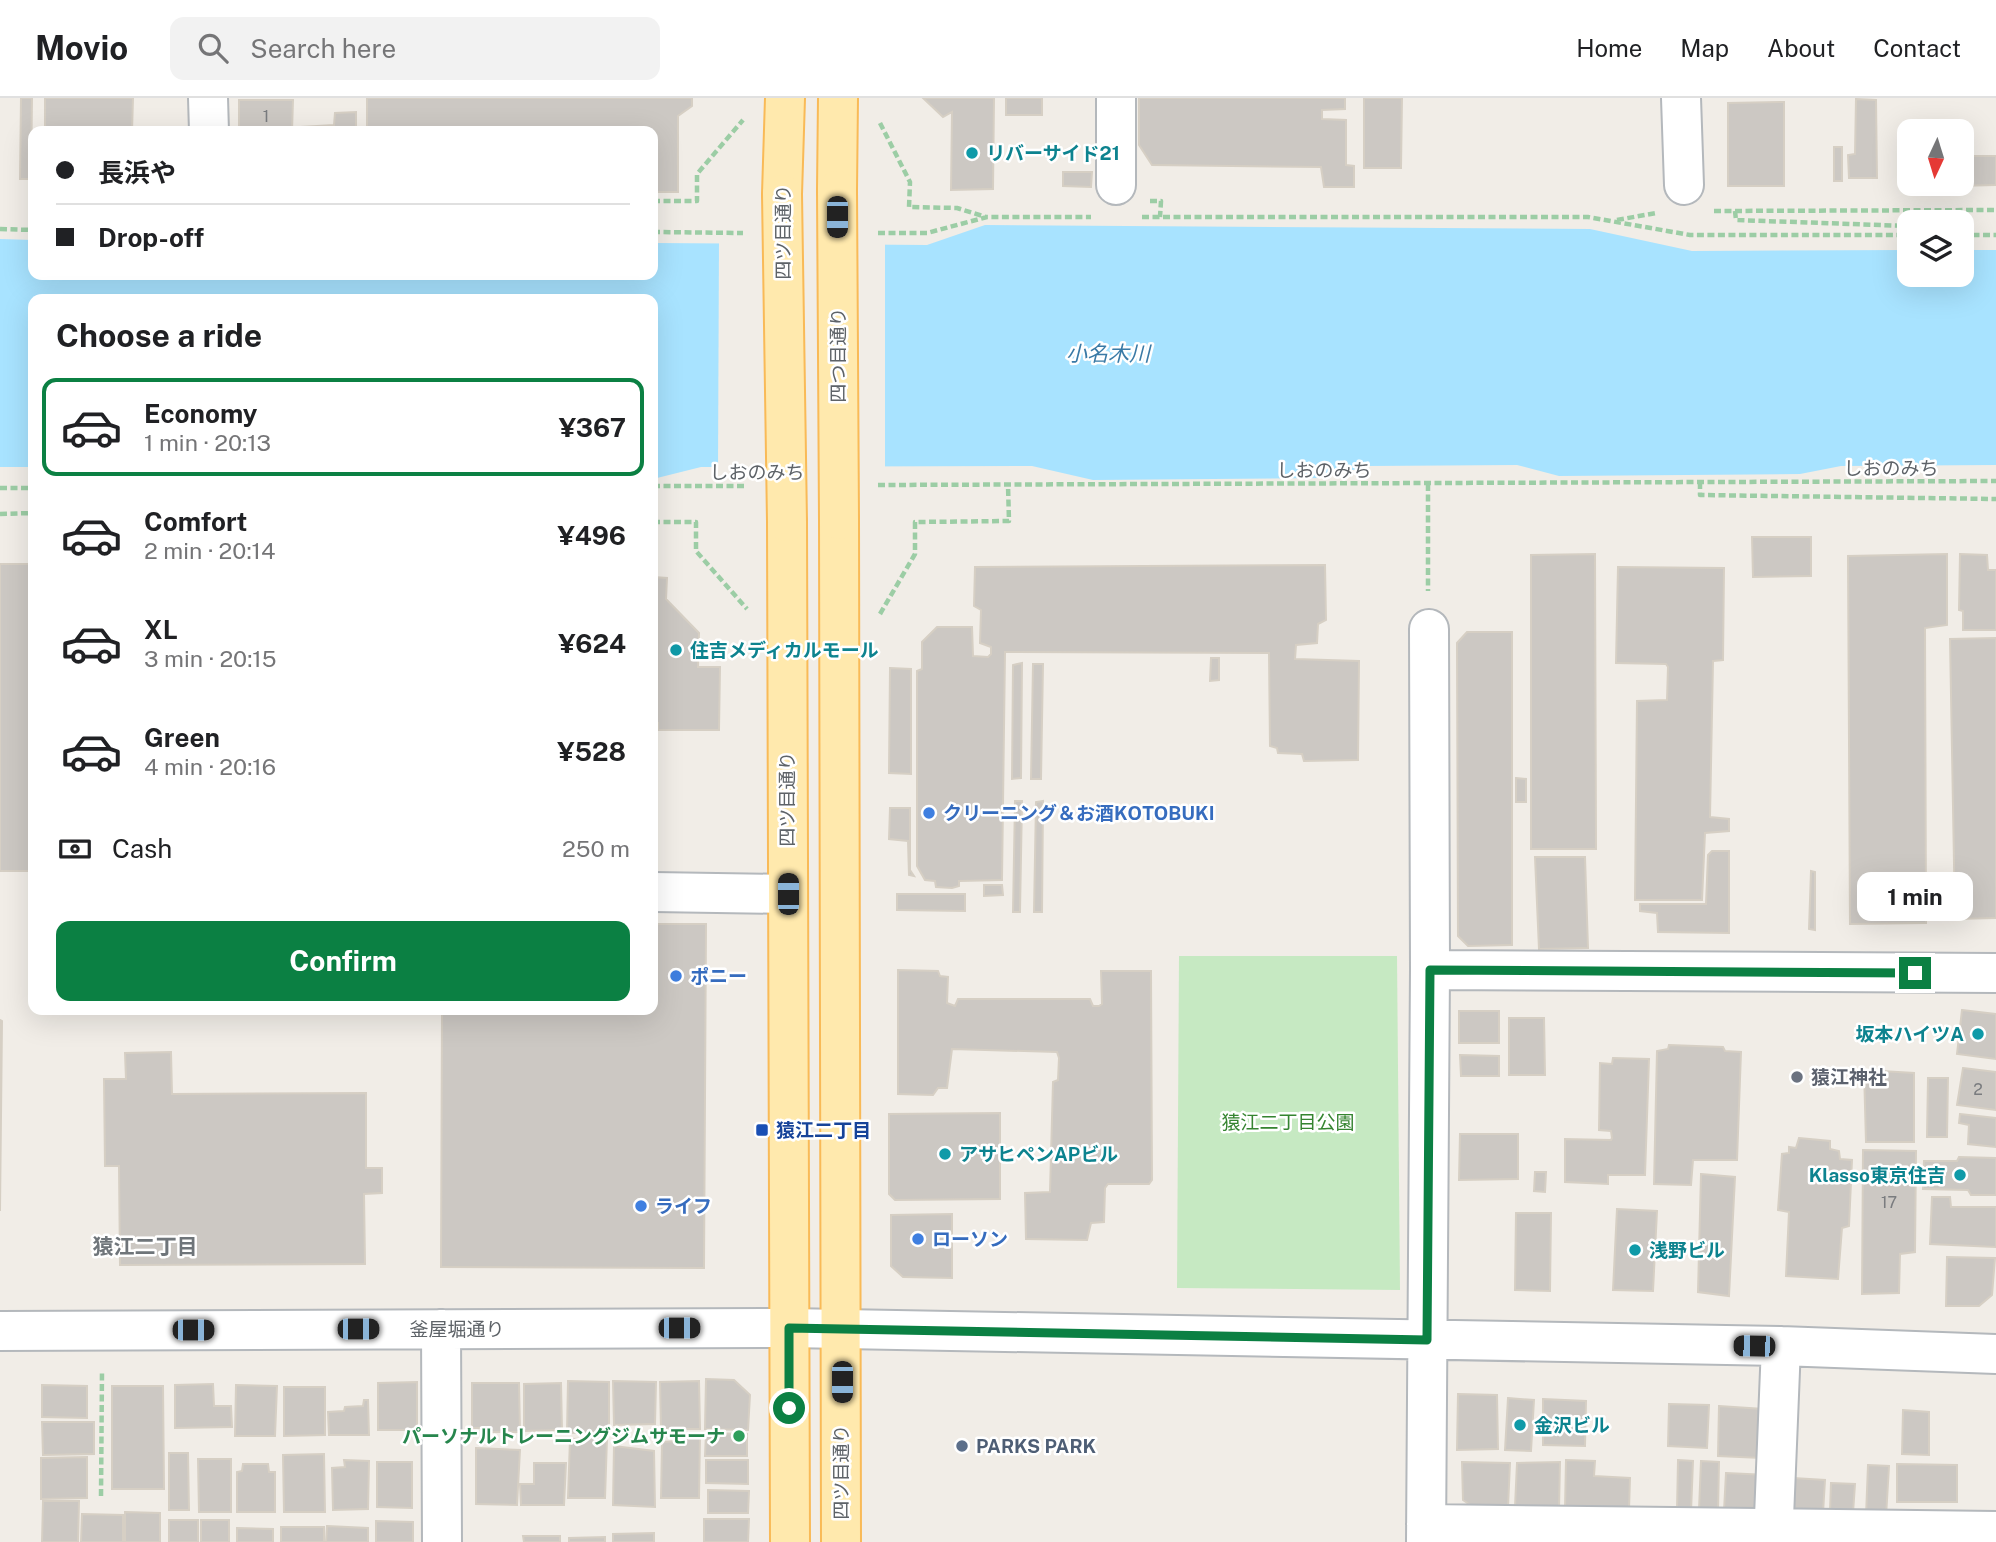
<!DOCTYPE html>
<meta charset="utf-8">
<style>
body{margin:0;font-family:"Public Sans","Noto Sans JP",sans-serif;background:#f2f2f2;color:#202124;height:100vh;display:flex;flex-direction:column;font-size:26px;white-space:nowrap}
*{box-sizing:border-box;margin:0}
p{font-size:23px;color:#757577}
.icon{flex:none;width:38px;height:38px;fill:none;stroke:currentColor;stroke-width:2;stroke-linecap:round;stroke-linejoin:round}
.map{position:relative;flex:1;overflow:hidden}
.panel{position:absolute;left:28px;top:196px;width:630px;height:721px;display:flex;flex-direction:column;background:#fff;border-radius:14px;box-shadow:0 7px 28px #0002}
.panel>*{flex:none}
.hud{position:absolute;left:28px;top:28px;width:630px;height:154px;border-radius:14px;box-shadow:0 7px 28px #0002;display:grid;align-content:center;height:154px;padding:0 28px;background:#fff}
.needle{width:46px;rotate:184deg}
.fabs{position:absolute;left:1897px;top:21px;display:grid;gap:14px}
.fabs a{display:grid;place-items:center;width:77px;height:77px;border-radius:14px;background:#fff;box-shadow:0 7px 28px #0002;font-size:35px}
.end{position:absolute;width:32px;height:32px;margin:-16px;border:9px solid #0b8043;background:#fff;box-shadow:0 0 0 4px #fff}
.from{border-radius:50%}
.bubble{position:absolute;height:49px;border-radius:14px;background:#fff;box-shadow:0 7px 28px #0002;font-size:23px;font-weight:700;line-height:49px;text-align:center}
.car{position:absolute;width:21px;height:42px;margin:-21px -10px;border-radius:9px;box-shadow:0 0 5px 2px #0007;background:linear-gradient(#222 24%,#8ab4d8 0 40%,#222 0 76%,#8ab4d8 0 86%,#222 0)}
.hud b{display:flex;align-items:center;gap:24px;height:66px;font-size:26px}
.hud b+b{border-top:2px solid #e0e0e0}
.hud i{width:18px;height:18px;background:#202124}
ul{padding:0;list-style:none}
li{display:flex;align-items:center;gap:21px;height:98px;margin:0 14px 10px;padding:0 14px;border:4px solid transparent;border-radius:14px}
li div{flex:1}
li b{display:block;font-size:26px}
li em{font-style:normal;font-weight:700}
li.active{border-color:#0b8043}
li>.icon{width:63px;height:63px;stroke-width:1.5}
h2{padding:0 28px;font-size:32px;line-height:84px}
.pay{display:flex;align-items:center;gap:18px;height:77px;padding:0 28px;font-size:26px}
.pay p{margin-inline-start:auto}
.primary-button{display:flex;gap:14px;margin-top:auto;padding:14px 28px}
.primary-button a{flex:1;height:80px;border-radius:14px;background:#0b8043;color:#fff;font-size:28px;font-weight:700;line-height:80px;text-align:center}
header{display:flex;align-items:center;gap:42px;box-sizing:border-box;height:98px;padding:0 35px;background:#fff;border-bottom:2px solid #e0e0e0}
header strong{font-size:33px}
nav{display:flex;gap:38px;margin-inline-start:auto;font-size:24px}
.search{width:490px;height:63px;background:#f2f2f2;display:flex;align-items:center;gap:18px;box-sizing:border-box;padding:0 24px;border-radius:14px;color:#757577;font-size:26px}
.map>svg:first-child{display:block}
.green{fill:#c6e9c2}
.water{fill:#a8e3ff}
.pier{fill:#f1ede7}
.building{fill:#ccc8c3;stroke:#d6cfc4;stroke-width:2}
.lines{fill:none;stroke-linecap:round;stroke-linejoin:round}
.minor-casing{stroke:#b4b8bc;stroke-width:42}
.major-casing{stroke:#f9ba57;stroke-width:42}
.path{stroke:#9ccda5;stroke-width:4.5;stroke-dasharray:7 3.5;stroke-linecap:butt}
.minor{stroke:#fff;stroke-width:38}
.major{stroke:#ffe9ad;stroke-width:38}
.major-bridge-casing{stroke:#f9ba57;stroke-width:42;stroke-linecap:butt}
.major-bridge{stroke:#ffe9ad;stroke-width:38}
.route{stroke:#0b8043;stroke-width:9}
.culture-dot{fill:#0f9aa8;stroke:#fff;stroke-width:2.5}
.shop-dot{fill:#3f7fe0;stroke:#fff;stroke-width:2.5}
.worship-dot{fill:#6b7280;stroke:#fff;stroke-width:2.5}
.transit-dot{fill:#1a4fb4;stroke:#fff;stroke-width:2.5}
.leisure-dot{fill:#2e9e5b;stroke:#fff;stroke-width:2.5}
.service-dot{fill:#5c6f8a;stroke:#fff;stroke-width:2.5}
.labels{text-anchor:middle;stroke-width:5;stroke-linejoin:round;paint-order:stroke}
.number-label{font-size:16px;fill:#7a7c7f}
.culture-label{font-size:19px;font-weight:bold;fill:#0d838f;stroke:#fff;text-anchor:start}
.street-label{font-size:19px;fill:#5e6368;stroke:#fff}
.shop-label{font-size:19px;font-weight:bold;fill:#366cbe;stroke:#fff;text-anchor:start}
.worship-label{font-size:19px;font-weight:bold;fill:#5b616d;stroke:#fff;text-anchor:start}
.park-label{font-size:19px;fill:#358430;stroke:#fff}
.transit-label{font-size:19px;font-weight:bold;fill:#164399;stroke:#fff;text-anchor:start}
.leisure-label{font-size:19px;font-weight:bold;fill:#27864d;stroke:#fff;text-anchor:end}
.service-label{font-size:19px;font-weight:bold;fill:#4e5e75;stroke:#fff;text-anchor:start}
.water-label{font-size:21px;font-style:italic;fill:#397aa6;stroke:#fff}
.neighbourhood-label{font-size:21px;font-weight:bold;fill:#6f757a;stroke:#fff}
</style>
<header>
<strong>Movio</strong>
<div class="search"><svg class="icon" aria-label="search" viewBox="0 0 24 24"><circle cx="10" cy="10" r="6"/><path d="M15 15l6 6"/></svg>Search here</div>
<nav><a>Home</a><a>Map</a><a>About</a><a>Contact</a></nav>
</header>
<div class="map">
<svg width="1996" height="1444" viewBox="0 0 1996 1444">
<rect width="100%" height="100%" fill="#f1ede7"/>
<!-- green -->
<path class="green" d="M1179 858H1397L1400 1192 1177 1190Z"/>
<!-- water -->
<path class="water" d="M985 127 1590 131 1692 153 1909 152V177H1962V152H1996V367L1841 368 1800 376 1559 378 1517 367 1369 368 1319 380 1093 382 1032 368 701 369 653 381V201H33V369H0V141L33 142V177H653V145L927 147Z"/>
<!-- pier -->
<path class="pier" d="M719 142 885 143V372H718Z"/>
<!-- building -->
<path class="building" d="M21 0H32L31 81H20Z
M45 0H133L132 33H45Z
M367 0H692V8L678 18V94H653V33H367Z
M923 0H994L993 91 951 92 952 14 943 19Z
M1006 0H1042V17H1006Z
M1139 0H1345V11L1322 12V21L1346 22V67L1354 68V89H1324L1321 69 1152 67 1139 47Z
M1364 0H1402L1401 70H1364Z
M1856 1 1876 2 1877 80H1849L1848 57 1855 56Z
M239 2H293L292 33H239Z
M1784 4V88H1728V5Z
M356 14V33H301V29L334 27 335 15Z
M1834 49H1842V83H1834Z
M1962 58H1996V87L1916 89V86H1962Z
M1063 74H1092L1091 89 1063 88Z
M1752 439H1811V478L1753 479Z
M1595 456 1596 751H1531V457Z
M1947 456V527L1925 530 1926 825 1850 826 1848 458Z
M1960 456 1987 457 1988 472H1996V532H1963V513L1959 512Z
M0 466H33V773H0Z
M1325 467 1326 522 1318 526 1317 545 1296 547 1295 561 1359 563 1358 662 1304 663 1302 656 1278 655 1277 650 1270 648 1269 555 1005 554 1002 782 959 783V788L952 790 936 789 935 783 925 782 917 768V573L922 571V544L937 529H972L973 558 988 559 991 556V549L980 545 981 512 974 508 975 469Z
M1618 469 1724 470 1723 562 1713 563 1710 719 1729 721V733L1705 735 1702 802H1635L1637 603 1667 602 1668 569 1666 566 1616 565Z
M653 479 667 480 666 501 699 535 698 569H720L719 632H658V625H653Z
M1467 534H1512V847L1468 848 1458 838 1457 545Z
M1996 540V820L1955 821 1950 541Z
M1211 560H1219V582L1210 583Z
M1022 565 1021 680 1012 681 1013 567Z
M1033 566H1043L1041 681H1031Z
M890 570 911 571V676L889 675Z
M1516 680 1526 681V704H1516Z
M1015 703H1022L1020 814H1013Z
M1043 703 1042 814H1034L1036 704Z
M890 710H910V772L914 778 909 777 908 743 889 741Z
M1712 753H1729V835L1658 834 1657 815 1640 813V806H1706L1708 757Z
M1535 759H1585L1588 850 1539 851Z
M1811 773 1815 774V832L1809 831Z
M984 787H1002L1003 797 984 798Z
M897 796H965V813L897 812Z
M653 826H706L704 1170 441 1169 442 912H653Z
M898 872 938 873 940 878 948 879 947 905 955 908 958 901H1090L1093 908H1099L1102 906 1101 873H1151L1152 1082 1149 1086H1108L1105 1090 1104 1124 1091 1125 1087 1142 1026 1141 1025 1095 1050 1094 1053 984 1058 982 1059 960 1057 954 952 951 947 990H938L933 997 898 996Z
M1962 912 1996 916V961L1957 956Z
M1459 913H1499V945H1459Z
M1509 920H1544L1545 977H1509Z
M0 922 2 923 0 1113Z
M1669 947 1723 949 1725 953 1741 954 1737 1062H1693L1691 1087 1654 1086 1657 953 1668 951Z
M171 954 172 996 366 995V1070H382V1095L364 1096 365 1166 120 1167 119 1068H105L104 981H126L125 955Z
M1460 957 1499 958V978H1461Z
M1613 960 1649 961 1645 1077H1608V1086L1565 1084V1041L1611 1042 1612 1040 1611 1033 1599 1032 1600 965 1612 966Z
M1963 970 1996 974V1012L1957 1007Z
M1864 972 1914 975V1044H1866Z
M1928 980H1948L1947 1039H1927Z
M1000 1015V1101L895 1102 889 1096V1016Z
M1960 1016 1996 1020V1049L1968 1046 1969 1027 1959 1025Z
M1460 1036H1518V1081L1459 1082Z
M1799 1040 1830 1043V1051L1839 1053 1840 1061 1852 1062 1849 1128 1842 1130 1838 1181 1786 1178 1789 1114 1778 1112 1782 1056 1789 1055V1049L1796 1050Z
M1863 1052 1916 1053 1915 1154 1900 1156 1899 1195 1862 1196Z
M1959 1059 1996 1060V1097H1971L1968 1092 1923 1091 1924 1063H1957Z
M1535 1074H1546L1545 1094 1534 1093Z
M1701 1076 1735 1079 1729 1198 1698 1194Z
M1932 1099H1950L1951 1109H1996V1149L1930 1146Z
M1617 1111 1657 1113 1653 1193 1613 1192Z
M1516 1115H1551L1550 1193 1515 1192Z
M952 1116V1180L903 1179 891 1168V1117Z
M1947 1159 1995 1160 1992 1197 1979 1208H1946Z
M706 1281 734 1282 750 1297 748 1332 705 1331Z
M568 1283 609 1284V1334L567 1335Z
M613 1283 656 1284 655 1326 614 1327Z
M699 1283 700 1331H661L660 1284Z
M417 1284V1332H378V1285Z
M472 1285H519L520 1334H489L488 1330H472Z
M561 1285 562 1332 524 1333V1286Z
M213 1286 214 1308H231L232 1329 175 1330V1287Z
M42 1287 87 1288V1320L42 1319Z
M236 1287 277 1288 275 1338H235Z
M112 1288H163L164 1391H112Z
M284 1289H325V1337L284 1338Z
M1458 1296 1497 1297 1498 1351 1457 1352Z
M1508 1300 1534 1302 1531 1353 1505 1352Z
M1543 1301 1586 1303 1585 1348 1543 1347Z
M364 1302H368L369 1337H329L328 1314 344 1313 345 1309 363 1308Z
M1669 1306 1709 1307 1707 1350 1668 1348Z
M1719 1308 1763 1311 1761 1360 1718 1358Z
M1903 1312 1929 1314V1357L1902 1356Z
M42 1324H94V1356L43 1357Z
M706 1335 747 1336V1358H705Z
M679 1337H700L699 1400H661L662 1344 679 1343Z
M607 1340 605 1400H568L570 1341Z
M614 1348 654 1353 655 1409 613 1407Z
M476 1350 520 1352 517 1407 476 1406Z
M169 1355H188L189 1412H169Z
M324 1356 325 1414H284L283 1357Z
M87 1359V1400L41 1401V1360Z
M198 1361H231V1414H199Z
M344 1362 369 1363 368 1411 333 1412 332 1370 345 1369Z
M706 1362H748V1386L706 1385Z
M1566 1362 1595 1363 1594 1378 1630 1380 1629 1411H1565Z
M1678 1362 1693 1363 1691 1414 1677 1413Z
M1701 1363 1719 1364 1718 1413 1699 1412Z
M377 1364H412V1410L377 1409Z
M1462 1364 1510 1365 1508 1409H1473L1463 1402Z
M1560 1364 1559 1411 1515 1409 1517 1365Z
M534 1365H566L564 1407H521L520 1386H534Z
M243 1366H268L269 1374H275V1414H237V1374L242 1373Z
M1897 1366 1957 1367V1404H1897Z
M1868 1367 1889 1368 1886 1419 1866 1418Z
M1726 1375 1767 1377 1766 1413H1724Z
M1793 1380 1825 1382 1823 1415 1792 1414Z
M1831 1385 1855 1386 1853 1415 1830 1414Z
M708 1392 749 1393 748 1415H708Z
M43 1403H79L78 1444H42Z
M125 1414 160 1415V1444H125Z
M82 1416 123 1417V1444H81Z
M704 1421H749L748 1444H704Z
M169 1422H198V1444H169Z
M201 1422H229V1444H201Z
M376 1423 413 1424V1444H376Z
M327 1428 368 1430V1444H326Z
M281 1429H324V1444H281Z
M237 1430 273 1431V1444H237Z
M654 1435V1444H613V1436Z
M523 1438H560V1444H524Z
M605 1439V1444H569V1440Z"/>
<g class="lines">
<!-- minor casing -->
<g class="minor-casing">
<path id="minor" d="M208 0 209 33
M1116 0V87
M1681 0 1684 87
M653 794 788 796
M1430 872 1996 875
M441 1231 442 1444
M0 1233 789 1230 1781 1248 1996 1256
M1426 1426 1996 1433
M1426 1444 1430 872 1429 531
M1773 1444 1781 1248"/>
</g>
<!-- major casing -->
<g class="major-casing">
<path id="major" d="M837 92 838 0
M782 96 785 0
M839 422 841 1444
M787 424 790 1444"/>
</g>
<!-- path -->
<path class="path" d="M880 25 910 84 909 109 957 110 986 119
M653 103H697V76L743 22
M1150 103H1161L1160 119
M1714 113 1996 112
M1735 113 1736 122 1909 128
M1142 119H1588L1690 137H1909
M1617 122 1656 115
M0 131 33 132
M653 134 743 135
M878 135H927L987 119H1091
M1962 137H1996
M1700 384V397L1996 401
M1428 386V493
M878 387 1996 383
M653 388H746
M0 390H33
M0 416 33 415
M653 424H696V453L747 511
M880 516 915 456V424L1009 423 1008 387
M101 1398 102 1273"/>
<!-- minor -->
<use href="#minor" class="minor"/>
<!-- major -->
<use href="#major" class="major"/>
<!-- major-bridge casing -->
<g class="major-bridge-casing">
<path id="major-bridge" d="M837 92 839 422
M782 96 787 424"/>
</g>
<!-- major-bridge -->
<use href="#major-bridge" class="major-bridge"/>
</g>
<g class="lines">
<!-- route -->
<path class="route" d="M789 1310V1230L1427 1242 1430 872 1915 875"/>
</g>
<!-- markers -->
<g class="culture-dot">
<circle cx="972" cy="55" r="7"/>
<circle cx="676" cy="552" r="7"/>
<circle cx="1978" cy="936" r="7"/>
<circle cx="945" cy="1056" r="7"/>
<circle cx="1960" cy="1077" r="7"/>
<circle cx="1635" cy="1152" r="7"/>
<circle cx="1520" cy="1327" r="7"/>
</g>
<g class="shop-dot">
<circle cx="929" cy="715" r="7"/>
<circle cx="676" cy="878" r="7"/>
<circle cx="641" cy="1108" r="7"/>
<circle cx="918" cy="1141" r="7"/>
</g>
<circle class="worship-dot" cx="1797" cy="979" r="7"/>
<rect class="transit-dot" x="755" y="1025" width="14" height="14" rx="3.5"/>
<circle class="leisure-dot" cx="739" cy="1338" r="7"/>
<circle class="service-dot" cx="962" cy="1348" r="7"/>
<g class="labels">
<!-- number labels -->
<g class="number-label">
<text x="266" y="24">1</text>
<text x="1978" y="997">2</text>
<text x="1889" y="1110">17</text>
</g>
<!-- culture labels -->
<g class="culture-label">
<text x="986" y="62">リバーサイド21</text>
<text x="690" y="559">住吉メディカルモール</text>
<text x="1964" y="943" text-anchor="end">坂本ハイツA</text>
<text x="959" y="1063">アサヒペンAPビル</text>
<text x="1946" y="1084" text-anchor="end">Klasso東京住吉</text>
<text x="1649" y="1159">浅野ビル</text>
<text x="1534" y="1334">金沢ビル</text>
</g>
<!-- street labels -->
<g class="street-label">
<text transform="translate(783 134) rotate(-90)" y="7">四ツ目通り</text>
<text transform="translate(838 257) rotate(-90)" y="7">四つ目通り</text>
<text x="1891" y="377">しおのみち</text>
<text x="1324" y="379">しおのみち</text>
<text x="757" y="381">しおのみち</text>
<text transform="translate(787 701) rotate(-90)" y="7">四ツ目通り</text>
<text x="457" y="1238">釜屋堀通り</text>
<text transform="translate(841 1374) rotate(-90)" y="7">四ツ目通り</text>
</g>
<!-- shop labels -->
<g class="shop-label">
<text x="943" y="722">クリーニング＆お酒KOTOBUKI</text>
<text x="690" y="885">ポニー</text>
<text x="655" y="1115">ライフ</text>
<text x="932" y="1148">ローソン</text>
</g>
<!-- worship labels -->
<g class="worship-label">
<text x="1811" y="986">猿江神社</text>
</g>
<!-- park labels -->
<g class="park-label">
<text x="1288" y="1031">猿江二丁目公園</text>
</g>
<!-- transit labels -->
<g class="transit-label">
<text x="776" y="1039">猿江二丁目</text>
</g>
<!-- leisure labels -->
<g class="leisure-label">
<text x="725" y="1345">パーソナルトレーニングジムサモーナ</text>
</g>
<!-- service labels -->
<g class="service-label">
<text x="976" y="1355">PARKS PARK</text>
</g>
<!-- water labels -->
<g class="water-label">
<text x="1108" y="263">小名木川</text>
</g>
<!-- neighbourhood labels -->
<g class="neighbourhood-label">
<text x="145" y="1156">猿江二丁目</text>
</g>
</g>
</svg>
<div class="fabs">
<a><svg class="needle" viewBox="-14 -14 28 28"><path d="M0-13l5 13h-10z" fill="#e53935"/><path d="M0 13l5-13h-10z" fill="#757577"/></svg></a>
<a><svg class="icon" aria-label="layers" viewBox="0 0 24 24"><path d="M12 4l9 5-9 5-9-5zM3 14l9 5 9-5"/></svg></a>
</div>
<i class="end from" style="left:789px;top:1310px"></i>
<i class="end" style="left:1915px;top:875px"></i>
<div class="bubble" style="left:1857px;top:774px;width:116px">1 min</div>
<i class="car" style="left:837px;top:119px;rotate:180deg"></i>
<i class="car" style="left:788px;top:796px;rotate:0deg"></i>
<i class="car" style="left:679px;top:1230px;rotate:90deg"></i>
<i class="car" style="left:358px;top:1231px;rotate:90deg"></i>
<i class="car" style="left:193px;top:1232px;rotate:90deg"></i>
<i class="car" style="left:1754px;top:1248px;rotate:271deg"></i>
<i class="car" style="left:842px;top:1284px;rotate:180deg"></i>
<div class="hud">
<b><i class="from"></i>長浜や</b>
<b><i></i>Drop-off</b>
</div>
<section class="panel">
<h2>Choose a ride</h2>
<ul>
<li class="active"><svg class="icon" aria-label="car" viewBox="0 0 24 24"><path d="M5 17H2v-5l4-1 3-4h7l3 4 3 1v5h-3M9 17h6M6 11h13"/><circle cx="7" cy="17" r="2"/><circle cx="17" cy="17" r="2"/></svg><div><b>Economy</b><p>1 min · 20:13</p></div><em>¥367</em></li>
<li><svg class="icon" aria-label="car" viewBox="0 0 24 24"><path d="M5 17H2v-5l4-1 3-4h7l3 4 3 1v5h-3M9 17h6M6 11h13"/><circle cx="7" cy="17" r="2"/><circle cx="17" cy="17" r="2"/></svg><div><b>Comfort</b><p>2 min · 20:14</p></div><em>¥496</em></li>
<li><svg class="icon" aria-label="car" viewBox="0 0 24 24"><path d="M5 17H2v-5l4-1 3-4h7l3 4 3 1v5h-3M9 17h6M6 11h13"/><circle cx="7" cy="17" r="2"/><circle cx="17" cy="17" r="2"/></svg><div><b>XL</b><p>3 min · 20:15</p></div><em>¥624</em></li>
<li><svg class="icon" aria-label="car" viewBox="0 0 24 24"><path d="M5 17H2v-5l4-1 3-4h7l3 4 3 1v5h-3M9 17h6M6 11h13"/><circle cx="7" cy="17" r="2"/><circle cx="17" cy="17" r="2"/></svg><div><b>Green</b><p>4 min · 20:16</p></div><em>¥528</em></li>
</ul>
<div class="pay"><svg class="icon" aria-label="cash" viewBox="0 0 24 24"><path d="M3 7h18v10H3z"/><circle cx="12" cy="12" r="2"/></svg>Cash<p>250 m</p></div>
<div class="primary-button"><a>Confirm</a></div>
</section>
</div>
